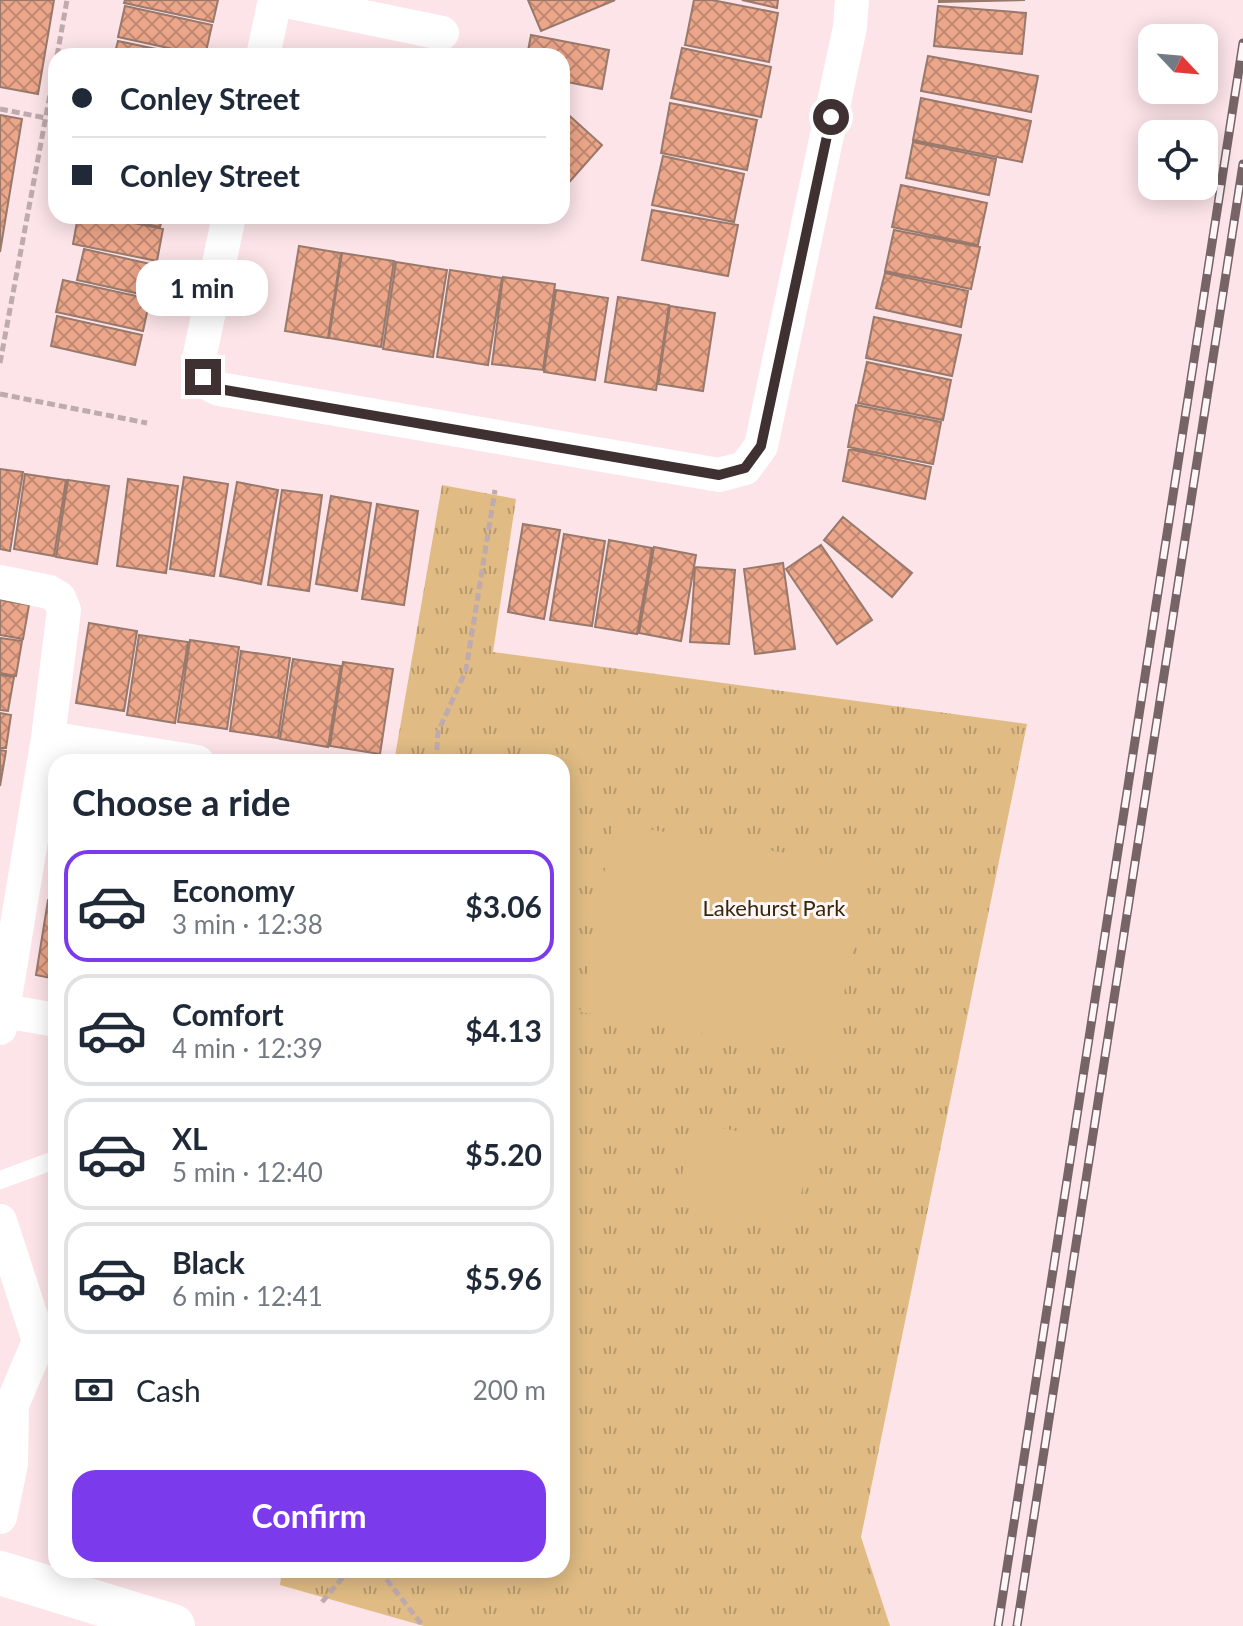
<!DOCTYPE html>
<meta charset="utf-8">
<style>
body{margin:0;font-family:Lato,sans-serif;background:#f6f6f7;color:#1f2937;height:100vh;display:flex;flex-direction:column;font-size:30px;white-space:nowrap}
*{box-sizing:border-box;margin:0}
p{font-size:26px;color:#747a83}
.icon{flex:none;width:44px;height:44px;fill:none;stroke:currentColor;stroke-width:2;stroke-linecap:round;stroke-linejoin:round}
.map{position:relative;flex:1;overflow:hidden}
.panel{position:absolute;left:48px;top:754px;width:522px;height:824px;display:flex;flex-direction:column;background:#fff;border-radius:24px;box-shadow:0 4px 20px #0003}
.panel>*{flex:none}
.hud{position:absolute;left:48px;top:48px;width:522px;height:176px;border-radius:24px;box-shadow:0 4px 20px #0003;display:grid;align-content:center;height:176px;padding:0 24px;background:#fff}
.needle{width:52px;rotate:116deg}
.fabs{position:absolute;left:1138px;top:24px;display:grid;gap:16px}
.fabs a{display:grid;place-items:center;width:80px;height:80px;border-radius:16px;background:#fff;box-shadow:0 4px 20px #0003;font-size:40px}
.end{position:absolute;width:36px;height:36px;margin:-18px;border:10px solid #3f3032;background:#fff;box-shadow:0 0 0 4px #fff}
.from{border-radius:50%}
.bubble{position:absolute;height:56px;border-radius:24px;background:#fff;box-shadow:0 4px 20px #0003;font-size:26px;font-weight:700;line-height:56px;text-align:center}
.hud b{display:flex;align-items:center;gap:28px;height:76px;font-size:30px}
.hud b+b{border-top:2px solid #e0e1e3}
.hud i{width:20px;height:20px;background:#1f2937}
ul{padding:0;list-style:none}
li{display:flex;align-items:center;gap:24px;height:112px;margin:0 16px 12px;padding:0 8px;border:4px solid #e0e1e3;border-radius:24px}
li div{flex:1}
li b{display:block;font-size:30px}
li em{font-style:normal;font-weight:700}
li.active{border-color:#7c3aed}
li>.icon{width:72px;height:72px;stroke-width:1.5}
h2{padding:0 24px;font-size:36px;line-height:96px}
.pay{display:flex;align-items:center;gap:20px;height:88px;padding:0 24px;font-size:30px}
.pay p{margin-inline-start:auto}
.cta{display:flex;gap:16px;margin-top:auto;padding:16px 24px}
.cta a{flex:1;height:92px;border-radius:24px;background:#7c3aed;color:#fff;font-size:32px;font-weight:700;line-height:92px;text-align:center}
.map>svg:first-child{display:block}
.park{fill:url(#park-tufts)}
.pitch{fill:#e0bc84}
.building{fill:url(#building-cross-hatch);stroke:#98796c;stroke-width:2}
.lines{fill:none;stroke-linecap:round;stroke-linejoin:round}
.path{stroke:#bfaaad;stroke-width:5;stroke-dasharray:8 4;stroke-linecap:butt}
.service{stroke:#fff;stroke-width:18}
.minor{stroke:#fff;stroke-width:34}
.secondary{stroke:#fff;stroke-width:44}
.rail-casing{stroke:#766467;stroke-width:9}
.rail{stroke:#fef6f7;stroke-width:6;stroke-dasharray:18;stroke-linecap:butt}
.route{stroke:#3f3032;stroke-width:10}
.labels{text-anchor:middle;stroke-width:6;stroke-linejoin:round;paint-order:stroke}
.park-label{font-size:22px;fill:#38270b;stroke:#fef6f7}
</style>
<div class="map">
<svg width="1243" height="1626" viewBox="0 0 1243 1626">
<defs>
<pattern id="park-tufts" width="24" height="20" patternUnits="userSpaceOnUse" patternTransform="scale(2)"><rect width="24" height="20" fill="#e0bc84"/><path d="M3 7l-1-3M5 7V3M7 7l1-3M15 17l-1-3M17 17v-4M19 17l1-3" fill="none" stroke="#b7996d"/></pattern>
<pattern id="building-cross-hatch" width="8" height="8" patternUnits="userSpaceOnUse" patternTransform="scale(2)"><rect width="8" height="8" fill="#eca68a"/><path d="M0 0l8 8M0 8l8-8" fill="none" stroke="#c18871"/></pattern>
</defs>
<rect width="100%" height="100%" fill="#fce4e8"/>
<!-- park -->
<path class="park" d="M442 485 516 499 493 652 1027 724 861 1537 890 1626H424L280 1585 282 1570H562V762H394Z"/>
<!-- pitch -->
<path class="pitch" d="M613 823 866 867 833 1057 580 1012Z
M692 1122 811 1146 794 1230 676 1206Z"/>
<!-- building -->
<path class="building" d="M0 0H54L38 94 0 87Z
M125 0H218L213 22 124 3Z
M528 0H615L541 31Z
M694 0H712L778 13 769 62 685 45Z
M742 0H778L777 8Z
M939 0H1025L939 2Z
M125 6 212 25 205 56 118 37Z
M938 6 1026 13 1022 54 934 46Z
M531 35 609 50 602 89 562 81V56H527Z
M118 41 190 56H114Z
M682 48 771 67 761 117 671 98Z
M928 56 1038 76 1031 112 921 91Z
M921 98 1031 121 1022 162 913 140Z
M670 103 757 120 747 170 661 153Z
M562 109 602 145 564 188 562 186Z
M0 115 22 119 0 252Z
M913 142 996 159 989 195 906 178Z
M663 156 744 174 734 222 652 205Z
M901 185 987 203 978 245 892 227Z
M652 210 738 225 728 276 642 260Z
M78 216H99L163 229 157 261 73 244Z
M109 216H163L160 227Z
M894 230 980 247 971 289 885 271Z
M299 246 341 253 328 338 285 331Z
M84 249 155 265 149 296 77 280Z
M342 253 394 261 381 347 329 338Z
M396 262 447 270 433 357 383 349Z
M450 270 502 278 488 365 437 357Z
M885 273 968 291 961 327 876 308Z
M503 277 555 284 543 370 492 364Z
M63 280 150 299 143 331 56 312Z
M556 290 608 298 595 380 544 372Z
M618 297 669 305 656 390 605 382Z
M670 306 715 313 703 391 658 384Z
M57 316 142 335 135 365 51 346Z
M874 317 961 335 952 376 866 358Z
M867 362 951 380 943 420 858 403Z
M856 405 941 422 933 464 848 447Z
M849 449 931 467 925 499 843 481Z
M0 469 23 472 10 551 0 549Z
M25 474 66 480 54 556 14 549Z
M184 477 228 484 214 576 170 569Z
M128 479 178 486 166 573 117 566Z
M68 480 109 486 97 564 56 557Z
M237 482 278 490 261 584 220 576Z
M282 490 322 495 309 591 268 585Z
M331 496 371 503 357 591 316 584Z
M377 504 418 511 404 605 362 599Z
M843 517 912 573 892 597 824 540Z
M523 524 560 530 544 619 508 612Z
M564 534 605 541 592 626 550 620Z
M609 540 652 548 637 634 595 627Z
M821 545 872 620 837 644 786 569Z
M654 547 696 555 681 641 639 633Z
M783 563 795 649 755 654 744 569Z
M695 567 735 570 729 644 690 642Z
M0 600 29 605 23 639 0 635Z
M89 623 137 631 124 711 76 703Z
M139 635 188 642 175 723 127 715Z
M0 638 22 641 16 676 0 673Z
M190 640 239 647 227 729 178 722Z
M241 651 290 658 278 738 230 731Z
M293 659 341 666 328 747 280 739Z
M343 662 393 669 380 754 330 746Z
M0 675 14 677 8 711 0 710Z
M0 713 11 715 6 748H0Z
M0 750 6 751 0 786Z
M48 900 56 901V979L36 975Z"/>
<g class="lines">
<!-- path -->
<path class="path" d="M57 56 67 0
M0 109 46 118
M0 363 56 62
M0 394 147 423
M436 762 438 732 466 670 495 490
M379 1570 423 1626
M322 1602 349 1570"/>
<!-- service -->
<path class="service" d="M0 1180 49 1162H56"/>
<!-- minor -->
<path class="minor" d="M282 0 442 33
M263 56 275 0
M229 216 199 359C203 375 203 383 219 389L719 475 745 468 761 446 850 27 852 0
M0 582 49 592 59 598 64 610 48 738 0 1028
M48 738 197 762
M4 1011 56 1020
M0 1221 39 1341 12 1405 0 1423
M0 1517 11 1464 12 1405"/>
<!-- secondary -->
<path class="secondary" d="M0 1573 173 1626"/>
<!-- rail casing -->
<g class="rail-casing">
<path id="rail" d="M998 1626 1243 43
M1017 1626 1243 164"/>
</g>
<!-- rail -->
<use href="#rail" class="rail"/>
</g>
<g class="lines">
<!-- route -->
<path class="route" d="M203 377 210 385 219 389 719 475 745 468 761 446 831 117"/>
</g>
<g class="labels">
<!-- park labels -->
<g class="park-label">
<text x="774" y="916">Lakehurst Park</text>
</g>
</g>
</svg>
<div class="fabs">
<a><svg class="needle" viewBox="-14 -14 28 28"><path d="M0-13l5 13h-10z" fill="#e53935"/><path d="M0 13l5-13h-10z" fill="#747a83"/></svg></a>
<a><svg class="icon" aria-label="locate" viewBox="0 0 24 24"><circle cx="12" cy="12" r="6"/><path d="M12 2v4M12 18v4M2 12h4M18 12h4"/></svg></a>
</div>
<i class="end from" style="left:831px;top:117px"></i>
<i class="end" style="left:203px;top:377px"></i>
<div class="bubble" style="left:136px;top:260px;width:132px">1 min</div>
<div class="hud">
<b><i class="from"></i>Conley Street</b>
<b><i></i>Conley Street</b>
</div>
<section class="panel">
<h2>Choose a ride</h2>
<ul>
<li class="active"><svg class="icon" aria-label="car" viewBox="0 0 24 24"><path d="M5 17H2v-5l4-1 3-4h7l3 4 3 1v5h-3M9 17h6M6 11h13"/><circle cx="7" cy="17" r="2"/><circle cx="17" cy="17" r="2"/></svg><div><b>Economy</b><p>3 min · 12:38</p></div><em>$3.06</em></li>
<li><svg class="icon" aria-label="car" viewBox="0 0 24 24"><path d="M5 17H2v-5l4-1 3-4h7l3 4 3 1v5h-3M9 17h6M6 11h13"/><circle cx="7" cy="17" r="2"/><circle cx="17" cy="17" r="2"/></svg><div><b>Comfort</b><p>4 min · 12:39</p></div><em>$4.13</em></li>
<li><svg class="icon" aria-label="car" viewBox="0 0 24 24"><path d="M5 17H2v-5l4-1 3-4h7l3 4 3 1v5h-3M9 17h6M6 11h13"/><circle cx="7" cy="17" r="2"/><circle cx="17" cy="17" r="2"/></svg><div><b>XL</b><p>5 min · 12:40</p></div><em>$5.20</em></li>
<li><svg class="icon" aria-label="car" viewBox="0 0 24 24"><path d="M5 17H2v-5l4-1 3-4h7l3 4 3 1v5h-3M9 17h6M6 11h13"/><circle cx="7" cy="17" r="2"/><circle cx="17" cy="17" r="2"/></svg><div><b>Black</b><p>6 min · 12:41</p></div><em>$5.96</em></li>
</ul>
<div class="pay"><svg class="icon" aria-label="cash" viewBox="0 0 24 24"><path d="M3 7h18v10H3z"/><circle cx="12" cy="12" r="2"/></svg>Cash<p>200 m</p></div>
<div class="cta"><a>Confirm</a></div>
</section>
</div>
